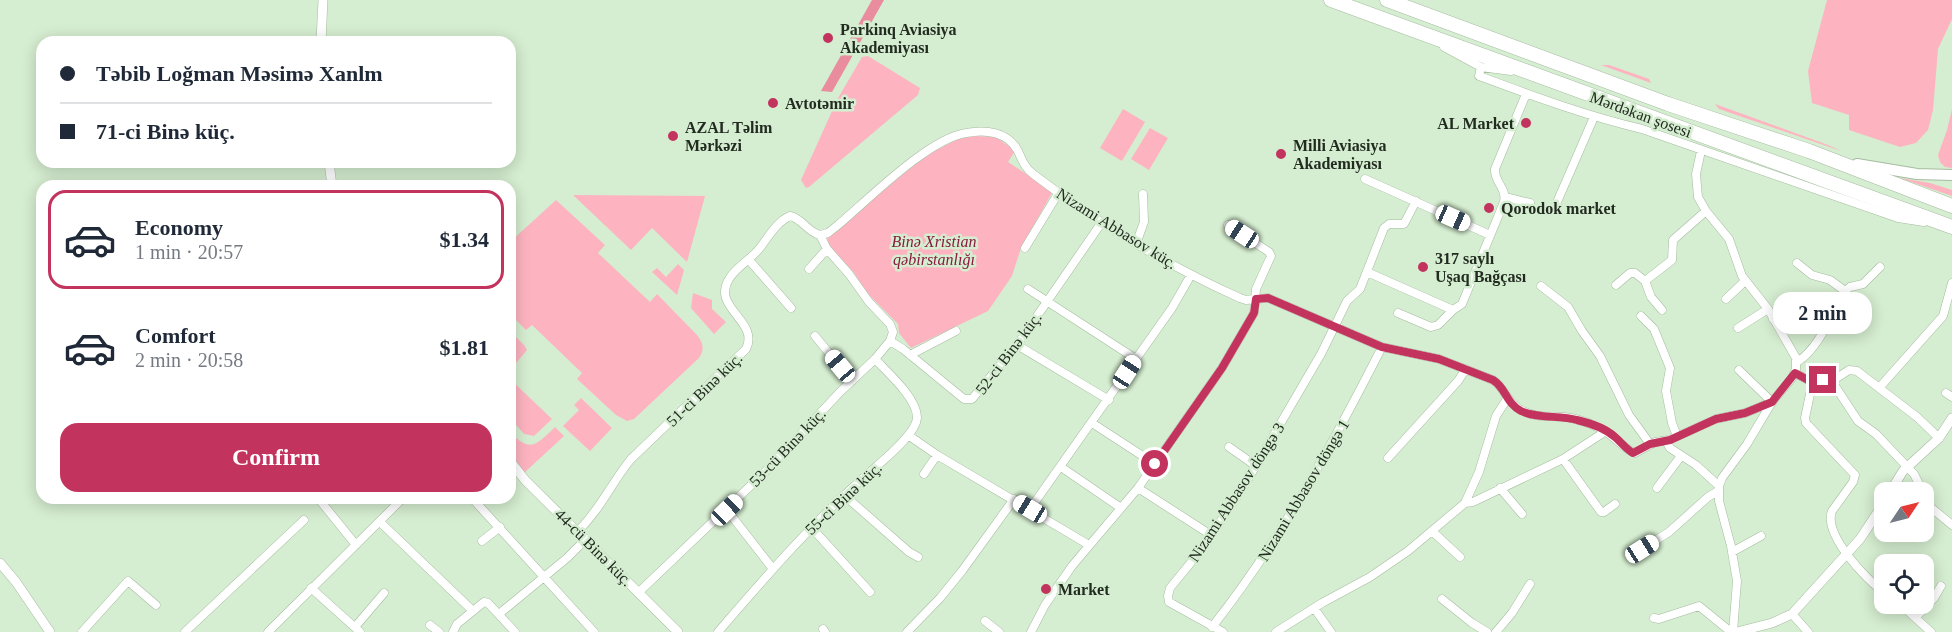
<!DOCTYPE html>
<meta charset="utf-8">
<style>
body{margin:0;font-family:Georgia,serif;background:#f2f2f3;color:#1f2937;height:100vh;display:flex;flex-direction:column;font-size:22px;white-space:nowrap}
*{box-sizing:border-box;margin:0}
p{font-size:20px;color:#747a83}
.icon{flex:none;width:33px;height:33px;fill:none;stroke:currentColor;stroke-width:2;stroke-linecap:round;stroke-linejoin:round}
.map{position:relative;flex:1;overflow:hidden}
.sheet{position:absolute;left:36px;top:180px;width:480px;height:324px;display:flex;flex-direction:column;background:#fff;border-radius:18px;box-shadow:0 3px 15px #0003}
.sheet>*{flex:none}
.hud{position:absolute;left:36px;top:36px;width:480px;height:132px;border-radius:18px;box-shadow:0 3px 15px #0003;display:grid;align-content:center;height:132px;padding:0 24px;background:#fff}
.needle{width:39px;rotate:55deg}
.fabs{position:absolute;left:1874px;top:482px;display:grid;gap:12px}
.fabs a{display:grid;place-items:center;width:60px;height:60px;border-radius:12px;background:#fff;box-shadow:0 3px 15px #0003;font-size:30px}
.end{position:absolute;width:27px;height:27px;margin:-14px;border:8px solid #c2345e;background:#fff;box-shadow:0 0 0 3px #fff}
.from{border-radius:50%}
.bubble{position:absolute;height:42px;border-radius:18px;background:#fff;box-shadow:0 3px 15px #0003;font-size:20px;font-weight:600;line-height:42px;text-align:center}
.car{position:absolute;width:18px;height:36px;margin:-18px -9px;border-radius:8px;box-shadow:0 0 4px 2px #0007;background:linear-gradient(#fff 24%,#345 0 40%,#fff 0 76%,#345 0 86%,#fff 0)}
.hud b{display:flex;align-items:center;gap:21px;height:57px;font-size:22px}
.hud b+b{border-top:2px solid #e0e1e3}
.hud i{width:15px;height:15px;background:#1f2937}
ul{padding:10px 0 0;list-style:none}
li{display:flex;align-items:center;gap:18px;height:99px;margin:0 12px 9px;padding:0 12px;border:3px solid transparent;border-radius:18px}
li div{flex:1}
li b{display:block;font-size:22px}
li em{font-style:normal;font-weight:600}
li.selected{border-color:#c2345e}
li>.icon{width:54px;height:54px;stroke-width:1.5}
.cta{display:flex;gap:12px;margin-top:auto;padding:12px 24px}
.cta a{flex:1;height:69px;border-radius:18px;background:#c2345e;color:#fff;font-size:24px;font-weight:600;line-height:69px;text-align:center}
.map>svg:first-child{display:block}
.green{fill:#fdb4c0}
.forest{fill:#e98c9d}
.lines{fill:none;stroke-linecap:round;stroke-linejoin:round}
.minor-casing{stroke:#a6bca0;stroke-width:9}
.tertiary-casing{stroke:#a6bca0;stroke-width:10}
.secondary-casing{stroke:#a6bca0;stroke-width:12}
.motorway-casing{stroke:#a6bca0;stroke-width:15}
.minor{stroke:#fff;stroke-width:8}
.tertiary{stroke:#fff;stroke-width:9}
.secondary{stroke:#fff;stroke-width:10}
.motorway{stroke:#fff;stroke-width:14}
.route{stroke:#c2345e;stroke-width:8}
.poi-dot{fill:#c2345e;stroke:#d5edd0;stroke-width:2}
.labels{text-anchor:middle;stroke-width:5;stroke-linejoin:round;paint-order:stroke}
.poi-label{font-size:16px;font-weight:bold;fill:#222b20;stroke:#d5edd0;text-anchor:start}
.street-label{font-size:16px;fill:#222b20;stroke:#d5edd0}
.park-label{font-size:16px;font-style:italic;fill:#891c3e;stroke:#d5edd0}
</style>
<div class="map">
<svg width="1952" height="632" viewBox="0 0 1952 632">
<rect width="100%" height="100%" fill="#d5edd0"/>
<!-- green -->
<path class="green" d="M1827 0H1952V19L1938 49 1933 110 1928 130 1916 143 1900 147 1849 130V115L1812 103 1808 71Z
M868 56 920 88 918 95 809 187 806 188 801 180 837 100 862 57Z
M1601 65H1609L1649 79 1651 83Z
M1715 104 1828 145 1841 151 1719 109Z
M1123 109 1145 122 1122 161 1100 148Z
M1952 109V168L1945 167 1940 162 1938 155 1947 130Z
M1150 128 1168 138 1149 170 1131 159Z
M975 136 996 137 1015 151 1008 162 1053 191 1021 248 1012 276 988 311 911 348 899 333 898 324 865 291 855 274 827 243 828 236 925 156 958 139Z
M1900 178 1930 183 1952 190V196Z
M573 195 705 196 687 262 652 228 631 250Z
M556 200 605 245 598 253 650 302 657 294 697 335C703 343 705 349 699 358L634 419 627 421 616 415 577 379 582 373 532 325 526 330 510 314V242Z
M678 264 684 270 677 295 652 272 657 268 666 277Z
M693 293 712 300V309L726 322 714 334 691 308Z
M510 331 524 345 527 350 510 370Z
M510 379 552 419 534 436 524 434 510 418Z
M581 398 612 428 590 451 563 426 579 410 574 405Z
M555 427 564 436 524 473 510 451V432C531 454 537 444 555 427Z"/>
<!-- forest -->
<path class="forest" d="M872 0H884L832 92 821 91Z"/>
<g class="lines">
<!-- minor casing -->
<g class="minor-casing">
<path id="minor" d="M1444 47 1481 67 1511 71
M1481 67 1479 76C1533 96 1586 116 1642 129L1898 218 1924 222
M1365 179 1490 235
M1505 197 1530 203
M1554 209 1594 117
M820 235 828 233 838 225C869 199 928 139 966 133 986 129 1008 132 1018 151 1022 160 1025 168 1033 174 1097 223 1166 265 1240 298L1246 300 1268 298 1382 347 1439 359 1493 380C1505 388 1507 403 1521 410 1536 419 1554 415 1571 418 1580 420 1589 423 1597 427 1613 433 1624 450 1635 453L1655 442 1669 440 1716 419 1745 413 1772 402 1792 378 1796 369V358L1768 309 1742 276 1729 239 1706 211 1698 197 1696 174 1701 151
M1136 244 1144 222 1143 194
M1025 248 1059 192
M749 260 791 308
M1797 263 1812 275 1830 280 1845 291
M809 269 827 249
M1367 272 1453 310 1462 304 1504 202C1507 187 1494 183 1495 169L1526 94
M1645 281 1672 260 1673 240 1706 211
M1616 285 1630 273H1635L1645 281 1651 297 1662 310
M1541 286 1568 307 1582 331 1600 356 1629 415 1650 444
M1028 289 1136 359
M1726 299 1745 281
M1398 313 1431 327 1438 325 1453 310
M1641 316 1654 329 1670 368 1666 391 1672 423 1677 436
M1773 319 1795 301
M1738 328 1768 309
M815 336 852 381
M890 341 903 349 964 399H972L1017 345 1102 222
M1017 345 1109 400
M910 355 956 331
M1797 362C1819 349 1832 313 1845 291L1850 287 1863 284 1880 267
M1795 373 1808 380H1823L1835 386 1858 421 1876 434 1914 474 1918 482 1919 492
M1813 380 1805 418 1806 423 1855 475 1853 482 1832 511C1823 534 1866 580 1884 592
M1829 383 1849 370 1857 371 1917 417 1939 438
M1879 388 1943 316 1952 283
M1946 393 1952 397
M1092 423 1155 464
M908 435 937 455 1089 545
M1666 441 1670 448 1696 465 1719 486
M1229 447 1256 466
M1388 458 1458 381 1466 369
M1563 459 1601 512H1604L1615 504
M1061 467 1121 508
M924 474 937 455
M1138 488 1211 535
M1500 488 1522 514
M1657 488 1681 456
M844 495 909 552 918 557
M318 498 356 545
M472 498 594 632
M1923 501 1952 525
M1465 503 1473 502 1563 459 1606 431
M1030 509 1172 308 1191 275
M727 510 773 569
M380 522 473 611 484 602 488 603 515 632
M811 527 870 592
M578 531C600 510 612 482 631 459L746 349C760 321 711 308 729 279 736 267 750 260 759 249 768 238 776 222 790 216 802 218 807 232 820 235
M1432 531 1460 557
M482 541 500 527
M1642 549 1669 532 1708 497 1718 491
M1732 552 1761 536
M311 588 360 632
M639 592 767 470 840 392 875 359 890 341 893 332 890 324 869 302 849 274 827 249 820 235
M1442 599 1472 623 1487 632
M1899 603 1931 632
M1314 608 1331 632
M499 614 567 558 586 539
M1792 614 1808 632
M1916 617 1934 598 1941 586
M1654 618 1659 619 1699 606 1731 632
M985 621 999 632
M430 625 439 632
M355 627 384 593
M1212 627C1280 541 1332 445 1382 347
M823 629 825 632
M82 632 128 581 156 605
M185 632 304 520
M268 632 403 498
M453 632 457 624 473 611
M718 632C768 574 818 516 877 466 888 456 916 433 917 418 918 399 887 372 875 359
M907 632 940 598 962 571 1014 499
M1031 632 1045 605 1072 566 1138 488 1222 368 1254 313 1256 289 1271 256 1269 252 1228 225
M1223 632 1169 602 1168 596 1170 588 1202 549 1244 486 1321 354 1347 301 1360 289 1384 228 1389 224H1404L1416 201
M1276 632 1322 603 1370 577 1408 551 1465 503 1479 472 1496 416 1507 399
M1496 632 1512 613 1530 584
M1733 632 1737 581 1731 546 1719 501V486L1722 478 1747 444 1772 402 1739 370"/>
</g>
<!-- tertiary casing -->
<g class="tertiary-casing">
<path id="tertiary" d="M321 42 323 0
M329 162 332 186
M510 461 525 480 678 632
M1890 492 1903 471 1939 438 1952 418
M0 563 16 582 50 632
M1737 632 1772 623 1792 614 1860 539 1884 503"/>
</g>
<!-- secondary casing -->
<g class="secondary-casing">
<path id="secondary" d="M1857 164 1917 174 1952 175"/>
</g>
<!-- motorway casing -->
<g class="motorway-casing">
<path id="motorway" d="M1331 0 1952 227
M1387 0 1668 104 1809 151 1952 206"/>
</g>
<!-- minor -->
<use href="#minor" class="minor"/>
<!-- tertiary -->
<use href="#tertiary" class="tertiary"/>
<!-- secondary -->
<use href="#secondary" class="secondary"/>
<!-- motorway -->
<use href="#motorway" class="motorway"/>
</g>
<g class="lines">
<!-- route -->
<path class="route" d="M1155 464 1222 368 1254 313 1256 299 1268 298 1382 347 1439 359 1493 380C1506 388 1506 403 1521 411 1538 419 1559 415 1577 420 1590 423 1605 428 1615 437 1621 442 1626 449 1633 453L1650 444 1670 440 1716 419 1745 413 1772 402 1795 373 1808 380H1823"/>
</g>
<!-- markers -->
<g class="poi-dot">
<circle cx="828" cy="38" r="6"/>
<circle cx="773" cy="103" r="6"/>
<circle cx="1526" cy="123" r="6"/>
<circle cx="673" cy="136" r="6"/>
<circle cx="1281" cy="154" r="6"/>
<circle cx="1489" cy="208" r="6"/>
<circle cx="1423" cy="267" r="6"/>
<circle cx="1046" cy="589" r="6"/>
</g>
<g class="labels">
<!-- poi labels -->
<g class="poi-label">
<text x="840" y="35">Parkinq Aviasiya<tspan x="840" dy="18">Akademiyası</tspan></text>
<text x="785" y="109">Avtotəmir</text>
<text x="1514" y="129" text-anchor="end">AL Market</text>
<text x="685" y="133">AZAL Təlim<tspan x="685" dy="18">Mərkəzi</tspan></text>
<text x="1293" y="151">Milli Aviasiya<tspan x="1293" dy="18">Akademiyası</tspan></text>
<text x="1501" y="214">Qorodok market</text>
<text x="1435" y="264">317 saylı<tspan x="1435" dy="18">Uşaq Bağçası</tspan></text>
<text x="1058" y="595">Market</text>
</g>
<!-- street labels -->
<g class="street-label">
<text transform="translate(1641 114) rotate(20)" y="6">Mərdəkan şosesi</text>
<text transform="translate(1117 228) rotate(32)" y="6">Nizami Abbasov küç.</text>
<text transform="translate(1008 353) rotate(-53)" y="6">52-ci Binə küç.</text>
<text transform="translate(704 389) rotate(-44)" y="6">51-ci Binə küç.</text>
<text transform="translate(787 447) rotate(-46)" y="6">53-cü Binə küç.</text>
<text transform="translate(1303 490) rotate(-59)" y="6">Nizami Abbasov döngə 1</text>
<text transform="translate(1236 492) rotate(-57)" y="6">Nizami Abbasov döngə 3</text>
<text transform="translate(843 498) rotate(-43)" y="6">55-ci Binə küç.</text>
<text transform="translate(594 547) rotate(45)" y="6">44-cü Binə küç.</text>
</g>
<!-- park labels -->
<g class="park-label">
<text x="934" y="247">Binə Xristian<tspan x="934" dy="18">qəbirstanlığı</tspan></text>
</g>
</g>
</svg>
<div class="fabs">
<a><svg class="needle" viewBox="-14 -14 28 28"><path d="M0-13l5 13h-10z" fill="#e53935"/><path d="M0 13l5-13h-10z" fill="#747a83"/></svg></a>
<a><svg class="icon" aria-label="locate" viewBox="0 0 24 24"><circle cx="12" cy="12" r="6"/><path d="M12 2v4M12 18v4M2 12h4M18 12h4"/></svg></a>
</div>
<i class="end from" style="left:1155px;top:464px"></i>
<i class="end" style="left:1823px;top:380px"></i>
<div class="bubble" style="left:1773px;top:292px;width:99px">2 min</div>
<i class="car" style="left:1453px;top:218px;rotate:114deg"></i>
<i class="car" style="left:1242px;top:234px;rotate:303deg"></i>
<i class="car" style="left:840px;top:366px;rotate:320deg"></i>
<i class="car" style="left:1127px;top:372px;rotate:33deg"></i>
<i class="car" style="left:1030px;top:509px;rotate:301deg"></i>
<i class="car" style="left:727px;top:510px;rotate:46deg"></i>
<i class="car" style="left:1642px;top:549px;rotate:58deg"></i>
<div class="hud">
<b><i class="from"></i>Təbib Loğman Məsimə Xanlm</b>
<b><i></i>71-ci Binə küç.</b>
</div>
<section class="sheet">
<ul>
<li class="selected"><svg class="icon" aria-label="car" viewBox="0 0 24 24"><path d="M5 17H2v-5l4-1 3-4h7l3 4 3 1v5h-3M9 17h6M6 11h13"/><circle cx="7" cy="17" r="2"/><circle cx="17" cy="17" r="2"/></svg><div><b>Economy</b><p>1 min · 20:57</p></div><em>$1.34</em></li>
<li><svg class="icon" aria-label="car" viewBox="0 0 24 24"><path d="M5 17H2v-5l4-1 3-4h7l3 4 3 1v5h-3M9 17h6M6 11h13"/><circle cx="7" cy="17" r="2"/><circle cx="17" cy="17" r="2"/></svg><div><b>Comfort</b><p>2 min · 20:58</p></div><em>$1.81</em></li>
</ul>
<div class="cta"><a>Confirm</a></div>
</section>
</div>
